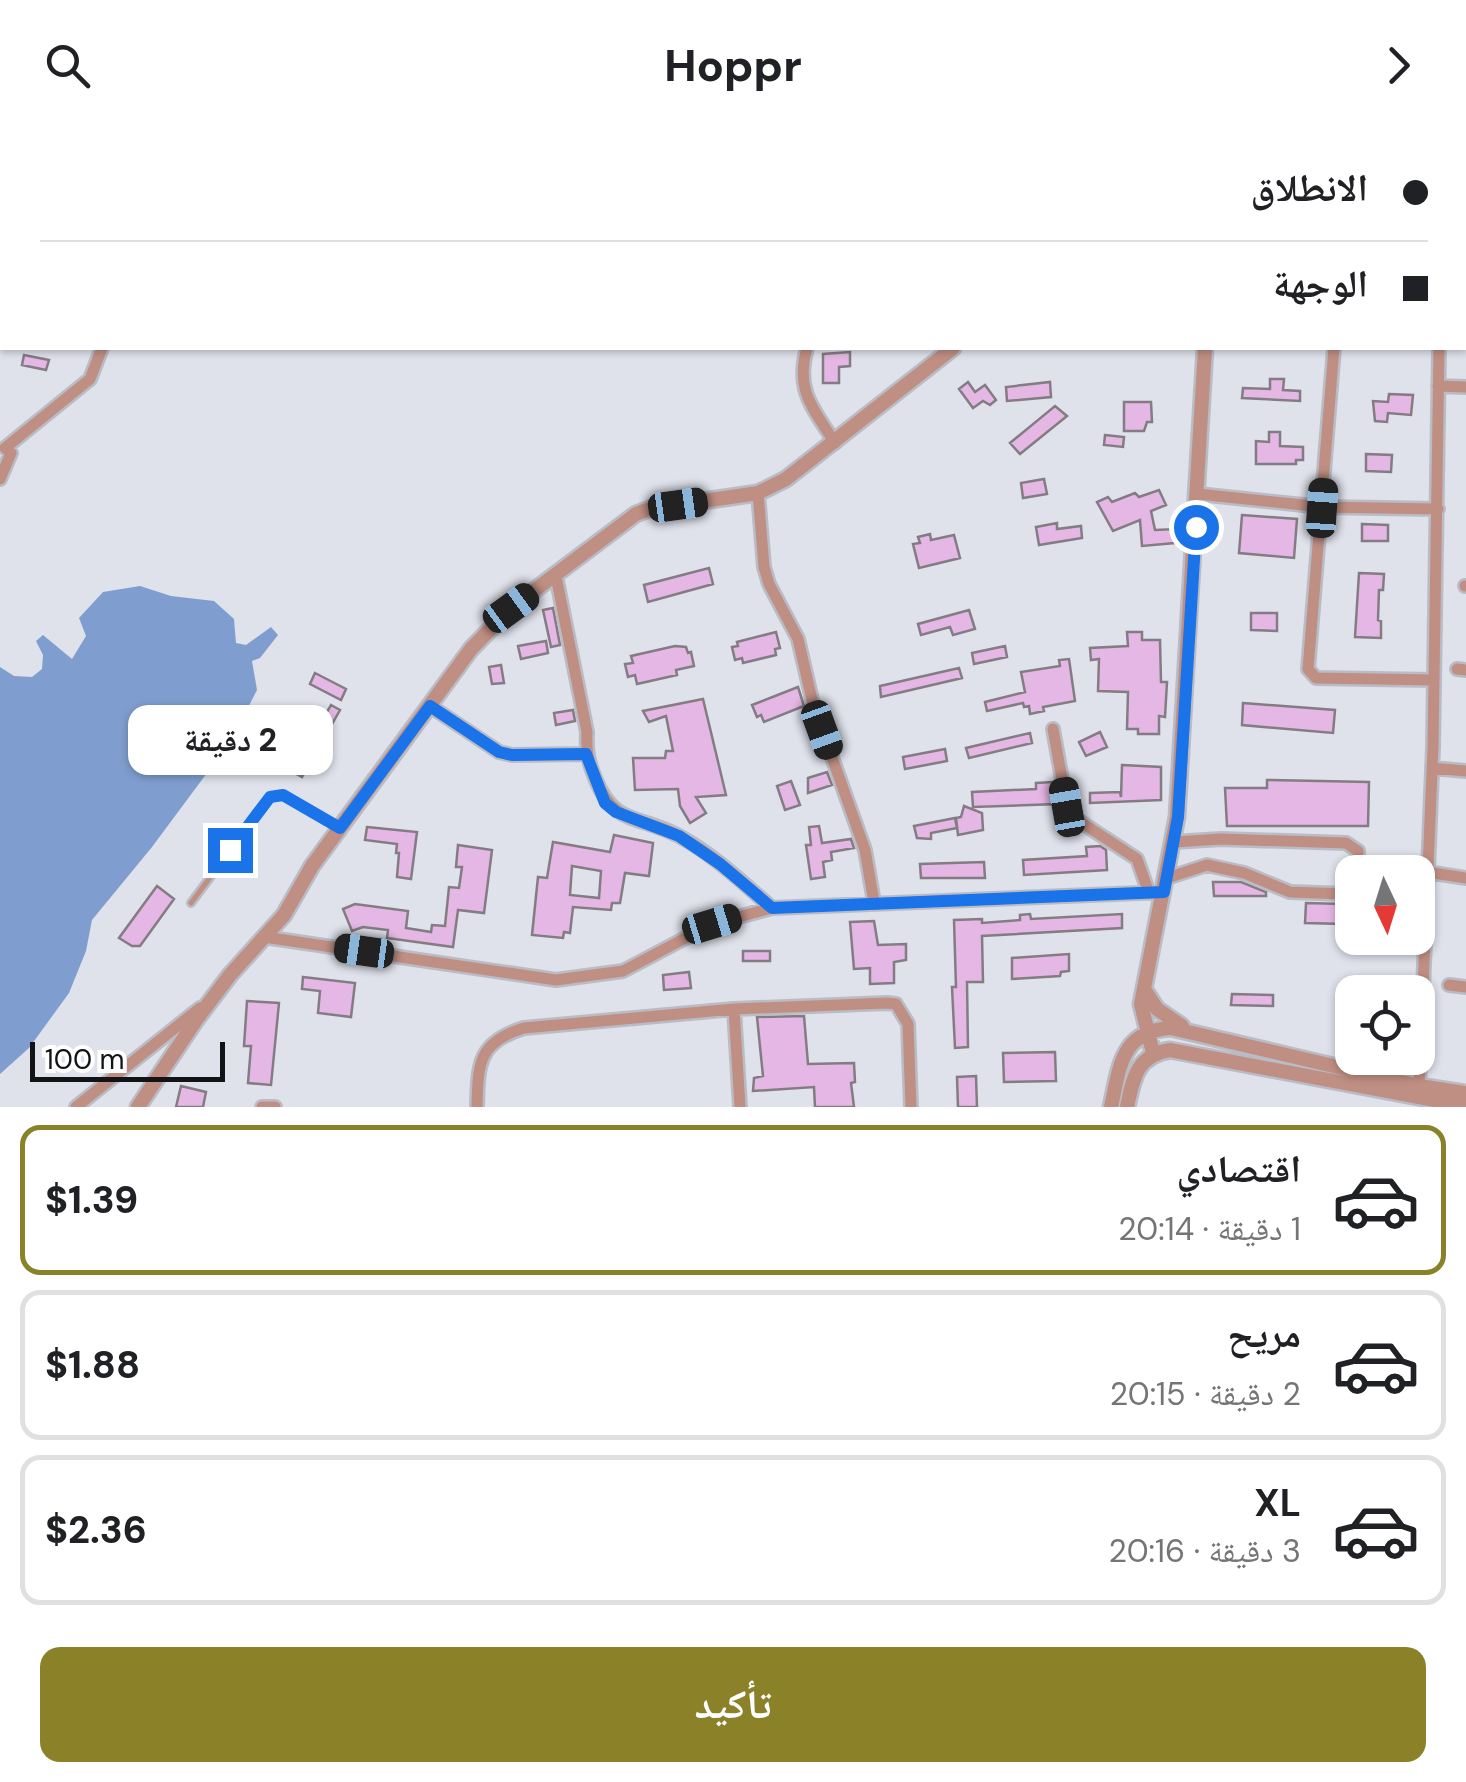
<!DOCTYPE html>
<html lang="ar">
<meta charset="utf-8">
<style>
body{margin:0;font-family:"DM Sans","Noto Naskh Arabic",sans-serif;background:#f2f2f2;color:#202124;direction:rtl;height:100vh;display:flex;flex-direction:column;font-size:38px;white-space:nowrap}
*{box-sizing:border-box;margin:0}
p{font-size:32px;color:#757577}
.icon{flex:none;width:55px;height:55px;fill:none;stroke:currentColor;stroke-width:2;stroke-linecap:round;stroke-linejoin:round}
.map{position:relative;height:977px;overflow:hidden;direction:ltr}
.drawer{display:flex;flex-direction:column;background:#fff;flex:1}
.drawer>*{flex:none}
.banner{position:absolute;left:0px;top:0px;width:1468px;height:220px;box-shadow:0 2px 8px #0004;direction:rtl;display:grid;align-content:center;height:220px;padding:0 40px;background:#fff}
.needle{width:65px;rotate:176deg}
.tools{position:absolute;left:1335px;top:725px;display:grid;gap:20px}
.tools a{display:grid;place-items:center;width:100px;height:100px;border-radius:20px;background:#fff;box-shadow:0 2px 8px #0004;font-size:50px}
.scale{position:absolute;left:30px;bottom:25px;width:195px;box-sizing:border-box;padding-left:10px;border:5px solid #121316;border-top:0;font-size:28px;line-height:35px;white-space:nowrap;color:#121316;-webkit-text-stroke:8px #fff;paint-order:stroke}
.end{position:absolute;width:45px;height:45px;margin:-22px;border:12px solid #1a73e8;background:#fff;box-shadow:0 0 0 5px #fff}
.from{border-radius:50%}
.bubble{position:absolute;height:70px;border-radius:20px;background:#fff;box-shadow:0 2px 8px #0004;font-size:32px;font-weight:800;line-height:70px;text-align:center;direction:rtl}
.car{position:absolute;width:30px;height:60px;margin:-30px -15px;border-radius:12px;box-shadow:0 0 8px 2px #0007;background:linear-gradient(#222 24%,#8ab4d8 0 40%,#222 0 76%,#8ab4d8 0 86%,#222 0)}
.banner b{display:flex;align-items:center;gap:35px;height:95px;font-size:38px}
.banner b+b{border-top:2px solid #e0e0e0}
.banner i{width:25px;height:25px;background:#202124}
ul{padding:18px 0 0;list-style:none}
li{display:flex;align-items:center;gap:30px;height:150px;margin:0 20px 15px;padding:0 20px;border:5px solid #e0e0e0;border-radius:20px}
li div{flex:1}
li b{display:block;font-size:38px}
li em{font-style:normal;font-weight:800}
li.active{border-color:#8a8128}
li>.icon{width:90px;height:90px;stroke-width:1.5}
.cta{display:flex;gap:20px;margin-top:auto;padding:20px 40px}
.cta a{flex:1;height:115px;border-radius:20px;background:#8a8128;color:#fff;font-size:40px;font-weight:800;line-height:115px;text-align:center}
header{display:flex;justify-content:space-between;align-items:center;height:130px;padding:0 40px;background:#fff;font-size:45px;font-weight:800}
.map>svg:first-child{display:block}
.water{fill:#7f9ecf}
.building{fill:#e5b7e4;stroke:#847c83;stroke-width:2.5;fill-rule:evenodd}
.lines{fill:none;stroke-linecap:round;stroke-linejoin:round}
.service-casing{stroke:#babcc5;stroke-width:10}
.minor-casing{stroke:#babcc5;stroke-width:16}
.tertiary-casing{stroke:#babcc5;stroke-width:19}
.service{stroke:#c08f83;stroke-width:5}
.minor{stroke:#c08f83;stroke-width:11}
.tertiary{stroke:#c08f83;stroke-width:14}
.route{stroke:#1a73e8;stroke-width:12}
</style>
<header><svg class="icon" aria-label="forward" viewBox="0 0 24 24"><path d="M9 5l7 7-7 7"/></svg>Hoppr<svg class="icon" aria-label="search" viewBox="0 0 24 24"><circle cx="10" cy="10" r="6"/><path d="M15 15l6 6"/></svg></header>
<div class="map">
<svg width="1466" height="977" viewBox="0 0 1466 977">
<rect width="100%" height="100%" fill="#dfe1eb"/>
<!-- water -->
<path class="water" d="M140 456 171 466 214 471 234 489 236 513 246 515 271 497 278 505 260 528 252 531 257 560 230 612 152 717 92 790 86 821 69 863 29 918 0 944V537L14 546 32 547 42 539 43 525 36 511 43 505 72 529 86 506 79 488 103 462Z"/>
<!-- building -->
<path class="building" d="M850 222V236L839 237V253H823V224Z
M24 225 49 230 46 240 22 235Z
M1270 249H1284L1283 260 1300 261V271L1242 268 1243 258 1270 259Z
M968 252 975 262 985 255 996 270 990 275 983 271 973 278 959 259Z
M1050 252 1051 267 1007 271 1006 257Z
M1389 264 1413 265 1411 285 1388 283 1387 292 1375 291 1373 271 1388 272Z
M1124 272H1151L1152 292H1147L1144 301H1124Z
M1055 276 1067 286 1020 324 1010 313Z
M1269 302H1280V316L1303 317V330H1296V334H1256V311L1269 312Z
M1105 305 1124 307 1123 317 1104 315Z
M1366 324 1392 325 1391 342 1366 341Z
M1044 349 1047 364 1023 368 1021 353Z
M1159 360 1166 375 1151 381 1155 400 1177 399 1175 413 1142 416 1140 390 1113 401 1097 372 1108 367 1112 372 1135 363 1139 367Z
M1242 385 1297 389 1294 428 1239 423Z
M1057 393V399L1081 396 1082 408 1039 415 1036 397Z
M1362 394 1388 395V411H1362Z
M930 404 931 410 954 405 960 428 919 438 913 414 920 413 918 407Z
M709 438 713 454 648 472 644 455Z
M1359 443 1384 444 1383 460H1379L1378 490 1381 491V508L1355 507Z
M553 478 560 515 551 517 543 480Z
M969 480 975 499 953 505 950 497 921 505 918 494Z
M1251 483H1277V501L1251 500Z
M776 502 780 518 775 519 776 525 743 533 742 528 735 530 732 517 738 516 737 512Z
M1127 502H1142V510H1160L1161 552H1167L1165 587 1159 586V604H1138V599H1127L1128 562 1098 561 1099 529 1091 530 1090 518 1128 516Z
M546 511 548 523 521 529 518 516Z
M675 516 686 517 688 523 691 522 694 536 676 540 677 545 637 554 635 545 628 547 625 534 633 533 631 526Z
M1005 516 1007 527 974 534 972 523Z
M1069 529 1075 571 1043 577 1044 581 1030 584 1029 576 1024 577 1023 573 987 581 985 572 1025 562 1021 542 1060 536 1059 530Z
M501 535 504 553 492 554 489 537Z
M959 538 962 548 881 567 880 556Z
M315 543 346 559 341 570 310 554Z
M798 557 804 576 764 592 761 585 757 587 752 575Z
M703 569 726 665 696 667 706 683 690 693 680 676 678 659 635 660 633 628H665L666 621H673L666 586 649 592 643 581Z
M1243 573 1335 580 1333 603 1242 595Z
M331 575 340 580 302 647 293 642Z
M573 580 575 591 556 595 554 583Z
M1100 602 1107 617 1086 626 1079 612Z
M1030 603 1032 613 969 628 966 618Z
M945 619 947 631 905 639 903 627Z
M1122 635 1161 637V670L1090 673V663L1120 662 1121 667Z
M827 642 832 655 808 663V648Z
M1267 650 1369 652 1368 696H1227L1225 658H1267Z
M791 651 800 675 785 680 777 656Z
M1053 652 1057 674 973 677 972 662 1036 659V653Z
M964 676 982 683 983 700 958 705 956 688 961 687Z
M955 688 957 698 931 703V709L917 708 914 696Z
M819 696 822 713 851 709 854 718 831 722 832 730 823 732 825 747 811 749 806 715H811L809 697Z
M367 697 417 702 411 749 397 747 399 723H396L397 714 365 710Z
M614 705 653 713 649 746 625 743 620 773H612L611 780 573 777 570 803 564 802 563 808 532 805 538 747 547 748 553 712 610 722ZM572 736 601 741 599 768 570 765Z
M458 715 492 720 484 783 458 780 453 817 387 808 388 800 363 797 352 801 343 779 355 774 408 781 406 798 431 802 432 795 445 796 449 757 459 758 462 737H456Z
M1100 716 1106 720 1107 740 1024 745 1023 730 1087 726 1086 717Z
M984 732 985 748H921L920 734Z
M1213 752H1241L1266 762V766H1214Z
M157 756 174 769 140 816H132L119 808Z
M1306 773 1344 774V794L1305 793Z
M1030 784 1031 789 1122 784V798L982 806 983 852H967L968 917 955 918 952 857H956L954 790 982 789V793L1020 790V785Z
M874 791 878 815 906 814V830L894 832V853L870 854V838L854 839 850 792Z
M743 821H770V831H743Z
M1069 824V841L1061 842 1060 846 1012 849V828Z
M689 842 691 858 664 860 663 845Z
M303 847 355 853 351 887 318 883 320 861 302 859Z
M1357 849 1408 852V862H1357Z
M1232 864 1273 865V876L1231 875Z
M247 871 279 873 271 955 248 953 251 916H244Z
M804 886 808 934 854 933 855 952 851 953 854 977H815L814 957 753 961 754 948 763 946 757 887Z
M1055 922 1056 951 1004 952 1003 923Z
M976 946 977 977H958L957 947Z
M181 956 206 962 203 977H176Z"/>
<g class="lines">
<!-- service casing -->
<g class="service-casing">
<path id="service" d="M191 773 270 667 283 665 338 696"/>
</g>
<!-- minor casing -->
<g class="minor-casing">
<path id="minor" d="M820 0V2
M51 2 52 0
M163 2V0
M962 2 963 0
M1228 2V0
M1346 2 1347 0
M0 163 2 155
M807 218C795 261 813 278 835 313
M1334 218 1308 539 1316 548 1434 550
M1438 256 1466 257
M0 349 11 323 5 318 90 249 102 218
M758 363 764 437 769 454 798 509 813 574 865 720 874 772
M1198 364 1322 377 1438 379
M556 446 587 602C586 620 588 631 595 648 615 697 638 684 679 706 713 724 743 753 772 778
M1465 456H1466
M1457 539 1466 540
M430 576 499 622 512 625 586 624
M1053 599 1067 677 1073 687 1137 729 1149 763
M1432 638 1466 641
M1174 712 1221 709 1346 713 1358 721 1359 742
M1427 742 1466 748
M1167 748 1207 735 1244 743 1290 762 1345 764 1352 760
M264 807 556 850 623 841 712 794 772 778 1164 762
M1449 855 1466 857
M734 879 740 977
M1419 956 1433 617 1439 218
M76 977 200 878
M262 977H275
M477 977C478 934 478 912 524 898L734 879 887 873 896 874 908 894 911 977"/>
</g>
<!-- tertiary casing -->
<g class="tertiary-casing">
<path id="tertiary" d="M1154 0 1155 2
M1450 2V0
M1144 859 1157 879 1182 896
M1153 923 1141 874 1177 687 1205 218
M138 977 196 890 230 845 284 785 312 736 471 519 511 478 636 384 649 379 758 363 786 349 953 218
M1111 977C1120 936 1121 901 1171 898L1419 956 1466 963
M1127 977C1133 948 1137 925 1170 920L1466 976"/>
</g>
<!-- service -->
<use href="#service" class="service"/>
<!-- minor -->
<use href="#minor" class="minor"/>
<!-- tertiary -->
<use href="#tertiary" class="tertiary"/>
</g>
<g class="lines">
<!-- route -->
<path class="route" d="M230 720 270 667 283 665 340 698 430 576 499 622 512 625 586 624 605 673 616 682 679 706 720 734 772 778 1164 762 1178 687 1196 397"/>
</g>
</svg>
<div class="tools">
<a><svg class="needle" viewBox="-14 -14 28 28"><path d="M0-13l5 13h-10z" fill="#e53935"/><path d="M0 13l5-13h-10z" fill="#757577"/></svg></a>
<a><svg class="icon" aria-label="locate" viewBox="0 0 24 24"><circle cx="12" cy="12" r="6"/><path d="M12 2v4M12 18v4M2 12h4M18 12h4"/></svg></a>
</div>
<div class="scale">100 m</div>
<i class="end from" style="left:1196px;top:397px"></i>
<i class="end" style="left:230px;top:720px"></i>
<div class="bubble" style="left:128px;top:575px;width:205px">2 دقيقة</div>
<i class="car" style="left:678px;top:375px;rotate:82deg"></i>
<i class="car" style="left:1322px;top:378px;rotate:4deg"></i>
<i class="car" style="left:511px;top:478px;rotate:54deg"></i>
<i class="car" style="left:822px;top:600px;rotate:160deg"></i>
<i class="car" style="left:1067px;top:677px;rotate:350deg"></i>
<i class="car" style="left:712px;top:794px;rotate:73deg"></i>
<i class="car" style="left:364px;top:821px;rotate:278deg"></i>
<div class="banner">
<b><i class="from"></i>الانطلاق</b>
<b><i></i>الوجهة</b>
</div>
</div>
<section class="drawer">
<ul>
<li class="active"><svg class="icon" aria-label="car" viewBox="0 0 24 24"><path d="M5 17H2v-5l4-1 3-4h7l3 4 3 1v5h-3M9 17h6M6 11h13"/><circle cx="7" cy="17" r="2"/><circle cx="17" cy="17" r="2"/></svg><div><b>اقتصادي</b><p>1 دقيقة · 20:14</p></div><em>$1.39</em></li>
<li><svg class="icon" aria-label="car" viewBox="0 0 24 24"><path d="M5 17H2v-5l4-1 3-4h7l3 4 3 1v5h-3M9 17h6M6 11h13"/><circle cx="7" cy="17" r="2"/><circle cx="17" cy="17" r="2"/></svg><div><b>مريح</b><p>2 دقيقة · 20:15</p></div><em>$1.88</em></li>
<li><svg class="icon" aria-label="car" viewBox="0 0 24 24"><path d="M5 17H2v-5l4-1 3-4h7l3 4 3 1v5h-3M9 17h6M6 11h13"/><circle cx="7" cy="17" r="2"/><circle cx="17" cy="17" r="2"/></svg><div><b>XL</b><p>3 دقيقة · 20:16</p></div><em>$2.36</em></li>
</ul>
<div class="cta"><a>تأكيد</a></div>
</section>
